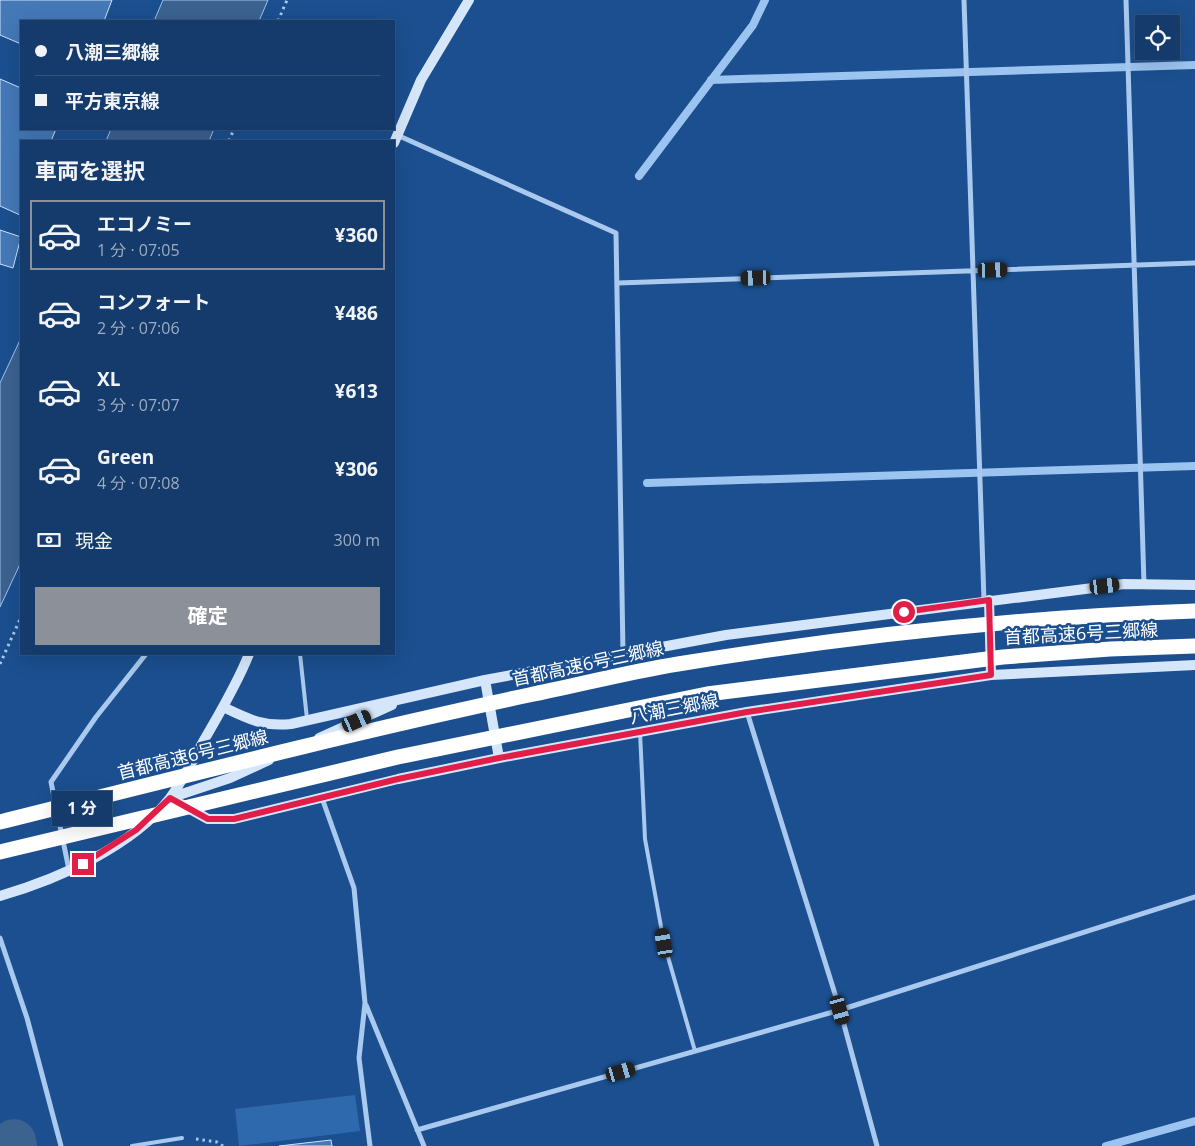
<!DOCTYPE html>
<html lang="ja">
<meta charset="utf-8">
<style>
body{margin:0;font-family:"Open Sans","Noto Sans JP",sans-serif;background:#1d4271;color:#f1f3f6;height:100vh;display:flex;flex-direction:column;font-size:19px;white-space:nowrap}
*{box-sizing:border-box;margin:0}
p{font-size:16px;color:#9dadc1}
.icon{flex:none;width:28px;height:28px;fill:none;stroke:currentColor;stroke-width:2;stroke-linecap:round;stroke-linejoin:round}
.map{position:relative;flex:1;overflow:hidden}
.details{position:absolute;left:20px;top:140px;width:375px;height:515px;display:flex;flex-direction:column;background:#143b6b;border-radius:0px;box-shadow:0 5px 20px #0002,0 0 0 1px #33557e}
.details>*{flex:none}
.banner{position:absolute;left:20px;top:20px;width:375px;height:110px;border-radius:0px;box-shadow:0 5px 20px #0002,0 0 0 1px #33557e;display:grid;align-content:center;height:110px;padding:0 15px;background:#143b6b}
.buttons{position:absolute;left:1135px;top:15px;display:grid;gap:10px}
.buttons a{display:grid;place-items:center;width:45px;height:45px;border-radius:0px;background:#143b6b;box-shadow:0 5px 20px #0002,0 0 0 1px #33557e;font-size:25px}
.end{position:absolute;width:22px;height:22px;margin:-11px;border:6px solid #e11d48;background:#fff;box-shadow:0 0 0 2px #fff}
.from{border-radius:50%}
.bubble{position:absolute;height:35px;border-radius:0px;background:#143b6b;box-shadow:0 5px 20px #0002,0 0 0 1px #33557e;font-size:16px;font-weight:700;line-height:35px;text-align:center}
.car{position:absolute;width:15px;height:30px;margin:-15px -8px;border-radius:6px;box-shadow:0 0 4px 1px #0007;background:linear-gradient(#222 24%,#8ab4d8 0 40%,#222 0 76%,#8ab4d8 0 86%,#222 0)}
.banner b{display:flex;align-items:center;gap:18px;height:48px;font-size:19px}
.banner b+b{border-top:1px solid #33557e}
.banner i{width:12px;height:12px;background:#f1f3f6}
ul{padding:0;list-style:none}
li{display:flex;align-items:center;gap:15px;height:70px;margin:0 10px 8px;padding:0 5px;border:2px solid transparent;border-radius:0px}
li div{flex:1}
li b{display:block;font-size:19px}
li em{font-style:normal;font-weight:700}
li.active{border-color:#8c9099}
li>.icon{width:45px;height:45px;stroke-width:1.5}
h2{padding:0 15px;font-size:22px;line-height:60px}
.pay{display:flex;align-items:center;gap:12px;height:55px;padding:0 15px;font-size:19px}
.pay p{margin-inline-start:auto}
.button{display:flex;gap:10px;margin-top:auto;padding:10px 15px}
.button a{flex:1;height:58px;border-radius:0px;background:#8c9099;color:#fff;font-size:20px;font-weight:700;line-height:58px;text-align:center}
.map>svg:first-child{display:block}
.green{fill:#2e69ad}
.water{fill:#3c6290;stroke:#9cc4f0}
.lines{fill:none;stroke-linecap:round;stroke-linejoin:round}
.stream{stroke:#9cc4f0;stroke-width:8}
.river{stroke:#3c6290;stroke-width:44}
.building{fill:#4478b7;stroke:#cfe3fa}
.path{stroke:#a9c9ee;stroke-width:3;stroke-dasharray:2.5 4;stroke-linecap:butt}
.lane{stroke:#a9c9ee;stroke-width:4}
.street{stroke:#a9c9ee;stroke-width:5}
.secondary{stroke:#d6e6fa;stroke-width:10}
.highway{stroke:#fff;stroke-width:15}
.route{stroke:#e11d48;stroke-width:6}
.labels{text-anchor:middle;stroke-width:5;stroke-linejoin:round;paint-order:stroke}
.street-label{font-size:18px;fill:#fff;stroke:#1b4f8f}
</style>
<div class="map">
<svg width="1195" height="1146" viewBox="0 0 1195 1146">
<rect width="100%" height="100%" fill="#1b4f8f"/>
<!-- green -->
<path class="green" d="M355 1095 360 1131 239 1146 235 1109Z"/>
<!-- water -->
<path class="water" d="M163 0H268L259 21H154Z
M111 129H214L209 141H106Z
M21 338V562L0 607V383Z"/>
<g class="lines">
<!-- stream -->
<path class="stream" d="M711 80 1195 65
M639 176 753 25 765 0
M647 483 1195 466
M1106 1146 1195 1121"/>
<!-- river -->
<path class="river" d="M14 1141 15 1146"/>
</g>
<!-- building -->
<path class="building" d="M0 0H112L104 21H21V44L0 35Z
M0 79 21 88V129H56L51 141H21L20 215 0 206Z
M0 230 21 237 13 268 0 264Z
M331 1140 332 1146H279Z"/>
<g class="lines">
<!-- path -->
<path class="path" d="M278 21 287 0
M229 141 234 129
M0 664 21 617
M196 1139 217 1142 223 1146"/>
<!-- lane -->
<path class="lane" d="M300 654 307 719
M640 732 645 839 664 943 695 1051
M132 1146 182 1138"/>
<!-- street -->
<path class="street" d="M964 0 984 601
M1126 0 1144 584
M397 135 616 233 623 653
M618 283 1195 263
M747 712 840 1010 877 1146
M322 798 354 888 365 1003 359 1058 370 1146
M69 870 51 782 96 717 146 654
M0 938 27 1018 61 1146
M366 1005 424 1146
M417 1130 840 1010 1195 897"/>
<!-- secondary -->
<path class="secondary" d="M394 143 421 80 469 0
M989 600 991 675
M485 680 499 758
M223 707C248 719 263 727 291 724L485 680 726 635 1124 584 1195 585
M319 738 392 705
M170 798 208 819H234L398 779 499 758 747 712 991 675 1195 665
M170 798 230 778 269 760
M0 896C58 879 132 847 170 798 184 779 195 755 207 735 222 709 238 682 249 654"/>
<!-- highway -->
<path class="highway" d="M0 822C176 778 351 733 529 695 579 685 628 672 678 664 849 636 1022 617 1195 611
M0 852 398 757 707 694 1003 657 1110 649 1195 646"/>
</g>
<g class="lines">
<!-- route -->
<path class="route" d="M83 864 136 830 170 798 208 819H234L398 779 499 758 747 712 991 675 989 600 904 612"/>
</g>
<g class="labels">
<!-- street labels -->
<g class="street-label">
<text transform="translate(1081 634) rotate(-3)" y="6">首都高速6号三郷線</text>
<text transform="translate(588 664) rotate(-12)" y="6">首都高速6号三郷線</text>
<text transform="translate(674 709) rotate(-11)" y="6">八潮三郷線</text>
<text transform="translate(193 755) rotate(-14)" y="6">首都高速6号三郷線</text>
</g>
</g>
</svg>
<div class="buttons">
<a><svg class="icon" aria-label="locate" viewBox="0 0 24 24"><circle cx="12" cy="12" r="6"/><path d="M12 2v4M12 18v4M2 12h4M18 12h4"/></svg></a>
</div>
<i class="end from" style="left:904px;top:612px"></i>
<i class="end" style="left:83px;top:864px"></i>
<div class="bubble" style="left:52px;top:791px;width:60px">1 分</div>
<i class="car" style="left:993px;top:270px;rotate:88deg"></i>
<i class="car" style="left:756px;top:278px;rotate:268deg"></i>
<i class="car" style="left:1105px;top:586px;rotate:83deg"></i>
<i class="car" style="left:357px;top:721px;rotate:66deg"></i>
<i class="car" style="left:664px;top:943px;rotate:350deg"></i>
<i class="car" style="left:840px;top:1010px;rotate:164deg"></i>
<i class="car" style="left:621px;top:1072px;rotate:74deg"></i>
<div class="banner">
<b><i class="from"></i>八潮三郷線</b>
<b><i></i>平方東京線</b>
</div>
<section class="details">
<h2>車両を選択</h2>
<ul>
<li class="active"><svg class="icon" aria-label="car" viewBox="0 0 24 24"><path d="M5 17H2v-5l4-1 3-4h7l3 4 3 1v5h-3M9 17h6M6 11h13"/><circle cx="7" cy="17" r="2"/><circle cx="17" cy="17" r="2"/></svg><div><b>エコノミー</b><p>1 分 · 07:05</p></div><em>¥360</em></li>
<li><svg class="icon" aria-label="car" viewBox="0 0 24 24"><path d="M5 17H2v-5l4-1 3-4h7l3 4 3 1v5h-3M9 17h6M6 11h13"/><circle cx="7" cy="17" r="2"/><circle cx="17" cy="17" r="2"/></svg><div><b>コンフォート</b><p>2 分 · 07:06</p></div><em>¥486</em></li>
<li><svg class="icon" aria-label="car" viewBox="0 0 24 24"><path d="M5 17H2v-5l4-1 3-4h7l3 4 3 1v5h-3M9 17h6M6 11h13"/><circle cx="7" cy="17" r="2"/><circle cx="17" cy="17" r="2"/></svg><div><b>XL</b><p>3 分 · 07:07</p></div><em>¥613</em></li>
<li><svg class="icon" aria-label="car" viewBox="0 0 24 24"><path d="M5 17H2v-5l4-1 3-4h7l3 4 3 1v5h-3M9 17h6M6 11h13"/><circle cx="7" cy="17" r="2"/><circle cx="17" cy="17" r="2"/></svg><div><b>Green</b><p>4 分 · 07:08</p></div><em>¥306</em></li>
</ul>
<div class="pay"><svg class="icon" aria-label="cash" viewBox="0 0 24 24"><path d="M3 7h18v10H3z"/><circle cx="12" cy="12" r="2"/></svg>現金<p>300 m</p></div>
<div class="button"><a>確定</a></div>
</section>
</div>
